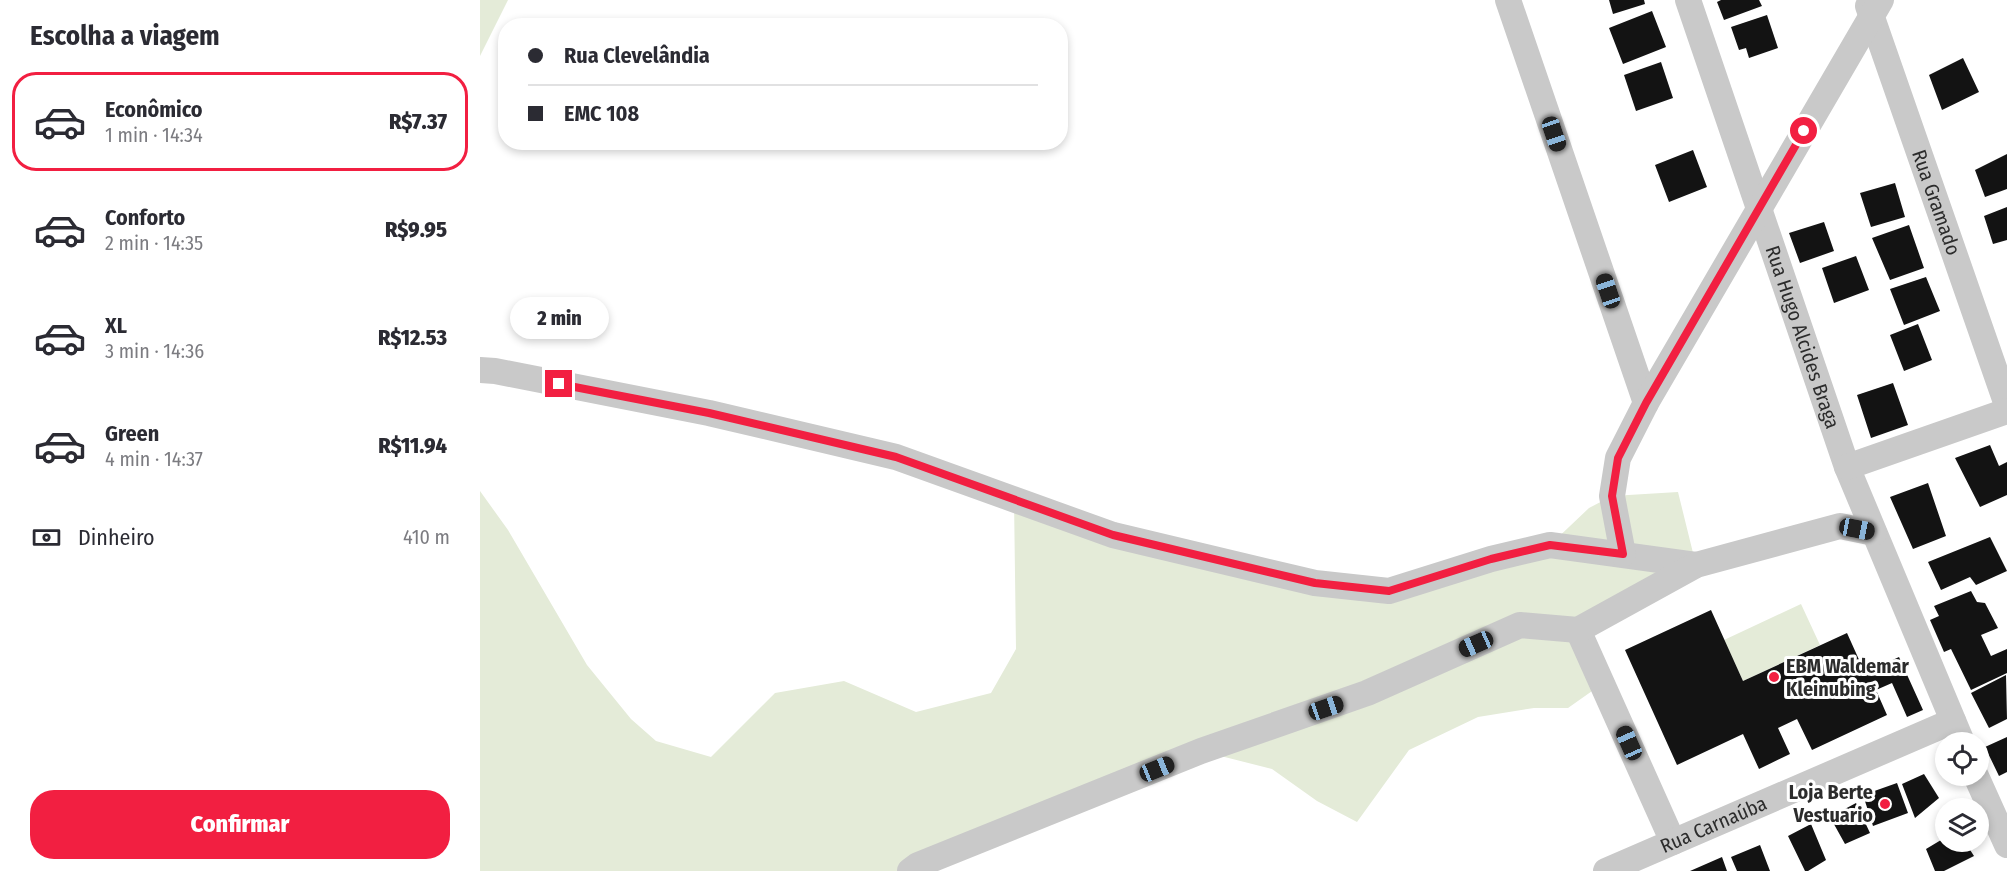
<!DOCTYPE html>
<html lang="pt">
<meta charset="utf-8">
<style>
body{margin:0;font-family:"Fira Sans Condensed",sans-serif;background:#f2f2f3;color:#2b2b33;height:100vh;display:flex;flex-direction:column;font-size:22px;white-space:nowrap}
*{box-sizing:border-box;margin:0}
p{font-size:20px;color:#7c7c81}
.icon{flex:none;width:33px;height:33px;fill:none;stroke:currentColor;stroke-width:2;stroke-linecap:round;stroke-linejoin:round}
.map{position:relative;flex:1;overflow:hidden}
.sheet{display:flex;flex-direction:column;background:#fff;width:480px}
.sheet>*{flex:none}
.top-card{position:absolute;left:18px;top:18px;width:570px;height:132px;border-radius:24px;box-shadow:0 3px 9px #0003;display:grid;align-content:center;height:132px;padding:0 30px;background:#fff}
.controls{position:absolute;left:1455px;top:732px;display:grid;gap:12px}
.controls a{display:grid;place-items:center;width:54px;height:54px;border-radius:50%;background:#fff;box-shadow:0 3px 9px #0003;font-size:30px}
.end{position:absolute;width:27px;height:27px;margin:-14px;border:8px solid #f21f41;background:#fff;box-shadow:0 0 0 3px #fff}
.from{border-radius:50%}
.bubble{position:absolute;height:42px;border-radius:21px;background:#fff;box-shadow:0 3px 9px #0003;font-size:20px;font-weight:800;line-height:42px;text-align:center}
.car{position:absolute;width:18px;height:36px;margin:-18px -9px;border-radius:8px;box-shadow:0 0 4px 2px #0007;background:linear-gradient(#222 24%,#8ab4d8 0 40%,#222 0 76%,#8ab4d8 0 86%,#222 0)}
.top-card b{display:flex;align-items:center;gap:21px;height:57px;font-size:22px}
.top-card b+b{border-top:2px solid #e1e1e2}
.top-card i{width:15px;height:15px;background:#2b2b33}
ul{padding:0;list-style:none}
li{display:flex;align-items:center;gap:18px;height:99px;margin:0 12px 9px;padding:0 18px;border:3px solid transparent;border-radius:24px}
li div{flex:1}
li b{display:block;font-size:22px}
li em{font-style:normal;font-weight:800}
li.current{border-color:#f21f41}
li>.icon{width:54px;height:54px;stroke-width:1.5}
h2{padding:0 30px;font-size:27px;line-height:72px}
.pay{display:flex;align-items:center;gap:15px;height:66px;padding:0 30px;font-size:22px}
.pay p{margin-inline-start:auto}
.button{display:flex;gap:12px;margin-top:auto;padding:12px 30px}
.button a{flex:1;height:69px;border-radius:24px;background:#f21f41;color:#fff;font-size:24px;font-weight:800;line-height:69px;text-align:center}
main{display:flex;flex:1;min-height:0}
.map>svg:first-child{display:block}
.green{fill:#e4ebd8}
.building{fill:#131313}
.lines{fill:none;stroke-linecap:round;stroke-linejoin:round}
.street{stroke:#c9c9c9;stroke-width:26}
.route{stroke:#f21f41;stroke-width:8}
.poi-dot{fill:#f21f41;stroke:#fff;stroke-width:2}
.labels{text-anchor:middle;stroke-width:6;stroke-linejoin:round;paint-order:stroke}
.street-label{font-size:20px;fill:#2c2c2c;stroke:#fff}
.poi-label{font-size:20px;font-weight:bold;fill:#2c2c2c;stroke:#fff;text-anchor:start}
</style>
<main>
<section class="sheet">
<h2>Escolha a viagem</h2>
<ul>
<li class="current"><svg class="icon" aria-label="car" viewBox="0 0 24 24"><path d="M5 17H2v-5l4-1 3-4h7l3 4 3 1v5h-3M9 17h6M6 11h13"/><circle cx="7" cy="17" r="2"/><circle cx="17" cy="17" r="2"/></svg><div><b>Econômico</b><p>1 min · 14:34</p></div><em>R$7.37</em></li>
<li><svg class="icon" aria-label="car" viewBox="0 0 24 24"><path d="M5 17H2v-5l4-1 3-4h7l3 4 3 1v5h-3M9 17h6M6 11h13"/><circle cx="7" cy="17" r="2"/><circle cx="17" cy="17" r="2"/></svg><div><b>Conforto</b><p>2 min · 14:35</p></div><em>R$9.95</em></li>
<li><svg class="icon" aria-label="car" viewBox="0 0 24 24"><path d="M5 17H2v-5l4-1 3-4h7l3 4 3 1v5h-3M9 17h6M6 11h13"/><circle cx="7" cy="17" r="2"/><circle cx="17" cy="17" r="2"/></svg><div><b>XL</b><p>3 min · 14:36</p></div><em>R$12.53</em></li>
<li><svg class="icon" aria-label="car" viewBox="0 0 24 24"><path d="M5 17H2v-5l4-1 3-4h7l3 4 3 1v5h-3M9 17h6M6 11h13"/><circle cx="7" cy="17" r="2"/><circle cx="17" cy="17" r="2"/></svg><div><b>Green</b><p>4 min · 14:37</p></div><em>R$11.94</em></li>
</ul>
<div class="pay"><svg class="icon" aria-label="cash" viewBox="0 0 24 24"><path d="M3 7h18v10H3z"/><circle cx="12" cy="12" r="2"/></svg>Dinheiro<p>410 m</p></div>
<div class="button"><a>Confirmar</a></div>
</section>
<div class="map">
<svg width="1527" height="871" viewBox="0 0 1527 871">
<rect width="100%" height="100%" fill="#fff"/>
<!-- green -->
<path class="green" d="M0 0H28L0 56Z
M0 491 28 530 107 665 151 719 176 741 231 757 295 693 364 681 436 712 511 693 536 649 534 499 909 591 1070 545 1109 508 1132 496 1198 492 1216 565 1098 630 1122 684 1088 708H1054L998 717 929 750 877 822 837 801 792 769 721 751 430 871H0Z
M1321 604 1340 645 1263 681 1244 640Z"/>
<!-- building -->
<path class="building" d="M1129 0H1164L1165 4 1133 14Z
M1241 0H1279L1282 6 1244 20 1237 2Z
M1172 11 1186 47 1143 64 1129 28Z
M1287 15 1298 48 1269 58 1266 48 1259 50 1251 27Z
M1483 58 1499 92 1462 110 1449 75Z
M1181 62 1193 98 1156 111 1144 75Z
M1213 150 1227 187 1189 202 1175 165Z
M1527 154V189L1505 197 1495 170Z
M1415 183 1425 217 1391 227 1380 193Z
M1527 207V240L1513 244 1504 216Z
M1344 222 1354 251 1320 263 1309 233Z
M1429 225 1444 268 1410 280 1392 238Z
M1376 256 1389 290 1354 303 1342 268Z
M1446 277 1460 311 1424 325 1410 289Z
M1438 324 1452 360 1424 371 1410 335Z
M1413 383 1428 425 1391 438 1377 395Z
M1510 445 1519 466 1527 462V495L1500 507 1475 458Z
M1448 483 1466 536 1433 549 1410 497Z
M1510 537 1527 571 1496 585 1490 577 1461 590 1448 562Z
M1491 591 1497 602 1505 603 1518 628 1501 635 1511 656 1527 649V673L1491 690 1471 649 1464 652 1450 620 1459 616 1454 606Z
M1231 610 1263 681 1367 633 1385 673 1419 657 1443 710 1427 717 1412 683 1396 690 1407 715 1332 750 1317 719 1298 728 1310 754 1279 769 1263 734 1197 765 1145 650Z
M1526 675 1527 719 1509 728 1491 693Z
M1527 737V772L1519 776 1505 747Z
M1444 774 1459 798 1435 818 1422 784Z
M1417 783 1428 813 1393 826 1383 795Z
M1376 803 1390 833 1365 844 1350 817Z
M1331 824 1346 860 1328 871H1325L1308 836Z
M1466 837V842H1485L1494 856 1464 871H1455L1446 849Z
M1280 845 1290 871H1257L1251 857Z
M1242 857 1247 871H1210Z"/>
<g class="lines">
<!-- street -->
<g class="street">
<path d="M1028 0 1166 403"/>
<path id="s1" d="M1208 0 1367 467 1482 742"/>
<path id="s2" d="M1388 6 1527 405"/>
<path d="M0 370 15 371 229 413 416 457 633 535 835 583 909 591 1011 559 1070 545 1216 565"/>
<path d="M1367 467 1527 411"/>
<path d="M1143 554 1132 496 1138 458 1166 403 1401 0"/>
<path d="M1098 630 1193 842"/>
<path d="M1496 776 1527 845"/>
<path d="M430 871 438 865 721 751 887 693 1040 625 1098 630 1216 565 1360 526 1394 533"/>
<path id="s3" d="M1126 871 1473 721"/>
</g>
</g>
<g class="lines">
<!-- route -->
<path class="route" d="M79 384 229 413 416 457 633 535 835 583 909 591 1011 559 1070 545 1143 554 1132 496 1138 458 1166 403 1324 131"/>
</g>
<!-- markers -->
<g class="poi-dot">
<circle cx="1294" cy="677" r="6"/>
<circle cx="1405" cy="804" r="6"/>
</g>
<g class="labels">
<!-- street labels -->
<g class="street-label">
<text dy="7" stroke="none"><textPath href="#s2" startOffset="208">Rua Gramado</textPath></text>
<text dy="7" stroke="none"><textPath href="#s1" startOffset="356">Rua Hugo Alcides Braga</textPath></text>
<text dy="7" stroke="none"><textPath href="#s3" startOffset="117">Rua Carnaúba</textPath></text>
</g>
<!-- poi labels -->
<g class="poi-label">
<text x="1306" y="673">EBM Waldemar<tspan x="1306" dy="23">Kleinubing</tspan></text>
<text x="1393" y="799" text-anchor="end">Loja Berte<tspan x="1393" dy="23">Vestuario</tspan></text>
</g>
</g>
</svg>
<div class="controls">
<a><svg class="icon" aria-label="locate" viewBox="0 0 24 24"><circle cx="12" cy="12" r="6"/><path d="M12 2v4M12 18v4M2 12h4M18 12h4"/></svg></a>
<a><svg class="icon" aria-label="layers" viewBox="0 0 24 24"><path d="M12 4l9 5-9 5-9-5zM3 14l9 5 9-5"/></svg></a>
</div>
<i class="end from" style="left:1324px;top:131px"></i>
<i class="end" style="left:79px;top:384px"></i>
<div class="bubble" style="left:30px;top:297px;width:99px">2 min</div>
<i class="car" style="left:1074px;top:134px;rotate:161deg"></i>
<i class="car" style="left:1128px;top:291px;rotate:341deg"></i>
<i class="car" style="left:1377px;top:529px;rotate:101deg"></i>
<i class="car" style="left:996px;top:644px;rotate:246deg"></i>
<i class="car" style="left:846px;top:708px;rotate:71deg"></i>
<i class="car" style="left:1149px;top:743px;rotate:336deg"></i>
<i class="car" style="left:677px;top:769px;rotate:68deg"></i>
<div class="top-card">
<b><i class="from"></i>Rua Clevelândia</b>
<b><i></i>EMC 108</b>
</div>
</div>
</main>
